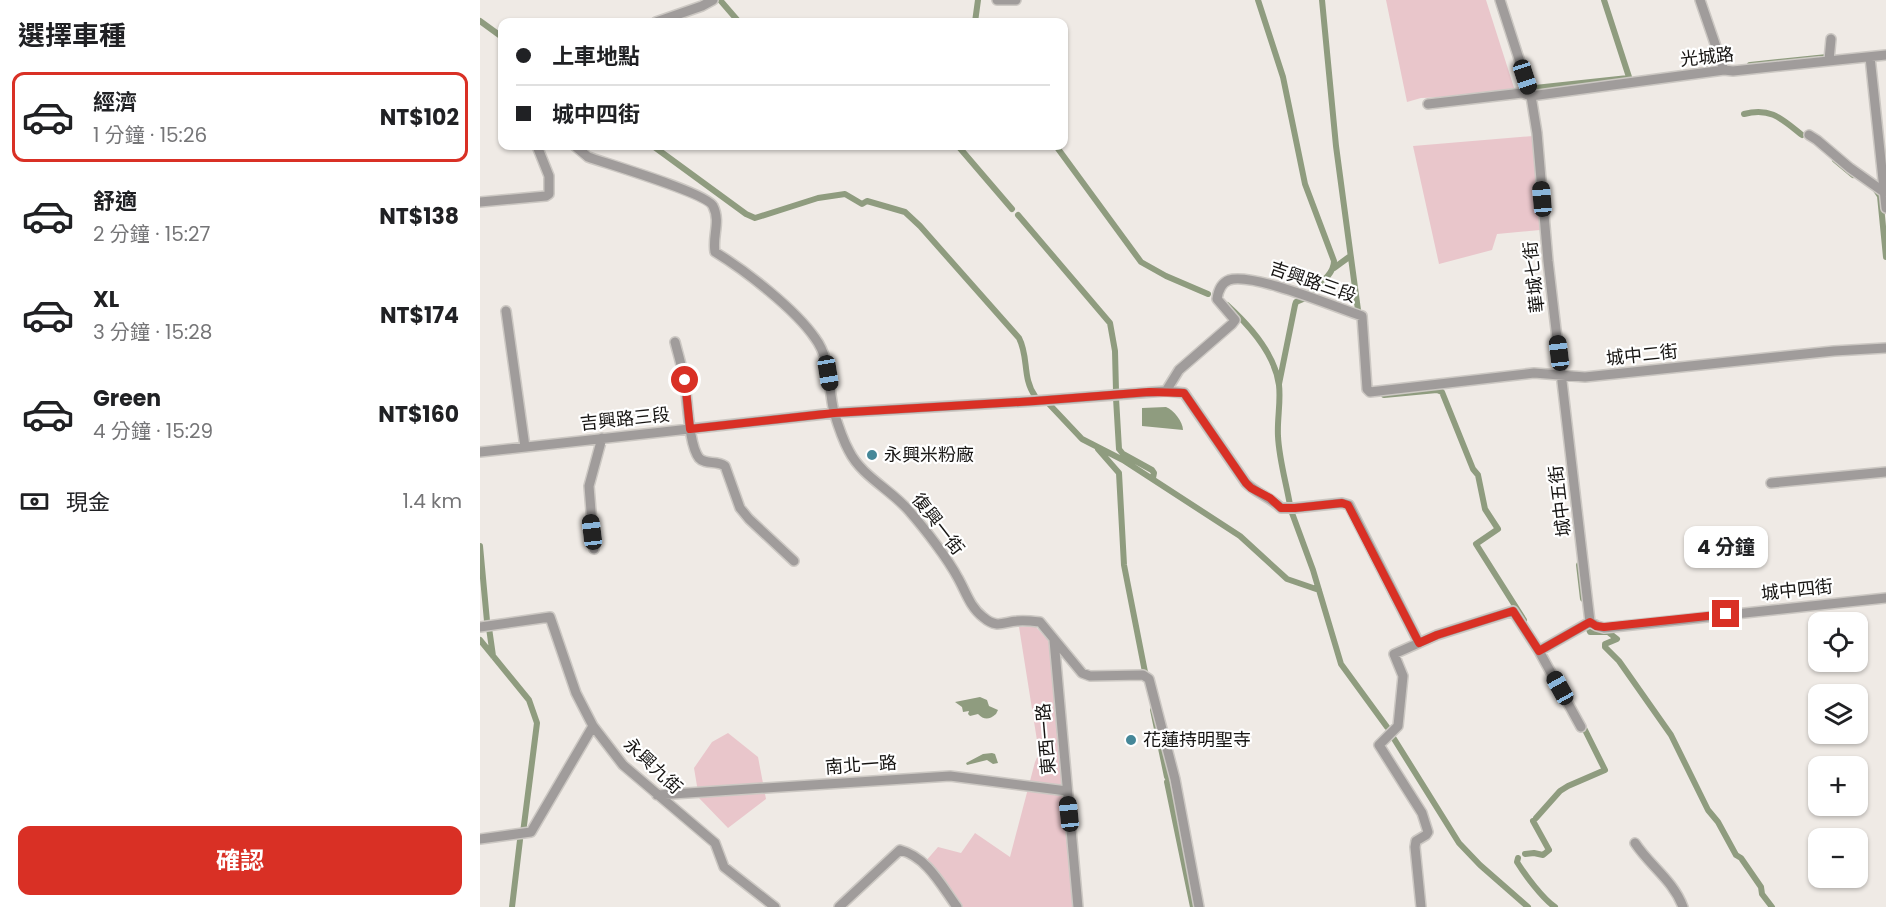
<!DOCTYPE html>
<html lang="zh-TW">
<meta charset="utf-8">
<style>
body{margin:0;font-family:Poppins,"Noto Sans TC",sans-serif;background:#f2f2f2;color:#202124;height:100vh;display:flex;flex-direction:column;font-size:22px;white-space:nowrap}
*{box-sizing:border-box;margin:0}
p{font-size:20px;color:#757577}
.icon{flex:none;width:33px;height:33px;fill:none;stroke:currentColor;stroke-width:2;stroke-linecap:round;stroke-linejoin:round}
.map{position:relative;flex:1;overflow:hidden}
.details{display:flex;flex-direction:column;background:#fff;width:480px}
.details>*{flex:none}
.hud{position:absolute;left:18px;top:18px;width:570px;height:132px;border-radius:12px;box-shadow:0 2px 4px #0004;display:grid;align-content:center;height:132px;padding:0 18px;background:#fff}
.fabs{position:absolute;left:1328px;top:612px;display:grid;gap:12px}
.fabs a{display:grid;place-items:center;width:60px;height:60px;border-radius:12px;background:#fff;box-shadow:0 2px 4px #0004;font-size:30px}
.end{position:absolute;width:27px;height:27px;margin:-14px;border:8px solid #d93025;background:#fff;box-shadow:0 0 0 3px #fff}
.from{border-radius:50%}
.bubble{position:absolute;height:42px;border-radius:12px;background:#fff;box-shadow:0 2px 4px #0004;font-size:20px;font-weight:700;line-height:42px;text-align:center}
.car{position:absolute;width:18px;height:36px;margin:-18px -9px;border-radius:8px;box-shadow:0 0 4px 2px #0007;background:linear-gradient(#222 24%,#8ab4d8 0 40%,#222 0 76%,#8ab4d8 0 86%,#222 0)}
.hud b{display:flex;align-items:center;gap:21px;height:57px;font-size:22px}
.hud b+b{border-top:2px solid #e0e0e0}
.hud i{width:15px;height:15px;background:#202124}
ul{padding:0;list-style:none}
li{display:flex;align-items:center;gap:18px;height:90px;margin:0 12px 9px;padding:0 6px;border:3px solid transparent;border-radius:12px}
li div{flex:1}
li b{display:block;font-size:22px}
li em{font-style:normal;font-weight:700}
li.on{border-color:#d93025}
li>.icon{width:54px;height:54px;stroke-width:1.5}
h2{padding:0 18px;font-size:27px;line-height:72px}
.pay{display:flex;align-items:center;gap:15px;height:66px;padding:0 18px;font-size:22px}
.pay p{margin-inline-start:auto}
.cta{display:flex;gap:12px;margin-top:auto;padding:12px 18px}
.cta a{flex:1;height:69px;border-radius:12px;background:#d93025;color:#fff;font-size:24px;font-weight:700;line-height:69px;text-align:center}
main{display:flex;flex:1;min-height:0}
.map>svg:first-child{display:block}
.green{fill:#e9c6cb}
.water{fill:#8f9c7f}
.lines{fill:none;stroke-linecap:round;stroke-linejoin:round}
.canal{stroke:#8f9c7f;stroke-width:6}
.minor-casing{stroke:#ccc8c3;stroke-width:12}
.minor{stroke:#a09c9b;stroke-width:9}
.route{stroke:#d93025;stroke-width:8}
.poi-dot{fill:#458798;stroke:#fff;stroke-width:2}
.labels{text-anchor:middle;stroke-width:4.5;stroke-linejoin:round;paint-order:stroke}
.street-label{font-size:18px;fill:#161412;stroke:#fff}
.poi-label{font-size:18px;fill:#161412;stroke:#fff;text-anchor:start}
</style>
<main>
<section class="details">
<h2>選擇車種</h2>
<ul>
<li class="on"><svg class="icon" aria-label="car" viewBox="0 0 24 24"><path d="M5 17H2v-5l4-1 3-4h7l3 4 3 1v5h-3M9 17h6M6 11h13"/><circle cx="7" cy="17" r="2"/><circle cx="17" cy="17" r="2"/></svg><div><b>經濟</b><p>1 分鐘 · 15:26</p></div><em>NT$102</em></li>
<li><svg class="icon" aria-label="car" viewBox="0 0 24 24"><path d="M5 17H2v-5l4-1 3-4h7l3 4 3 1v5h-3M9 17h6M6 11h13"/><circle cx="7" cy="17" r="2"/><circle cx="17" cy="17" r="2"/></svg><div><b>舒適</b><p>2 分鐘 · 15:27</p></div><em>NT$138</em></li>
<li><svg class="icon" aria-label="car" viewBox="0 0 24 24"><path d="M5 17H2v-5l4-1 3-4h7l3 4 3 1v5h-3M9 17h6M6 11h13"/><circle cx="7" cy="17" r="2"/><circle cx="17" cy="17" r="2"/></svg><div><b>XL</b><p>3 分鐘 · 15:28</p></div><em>NT$174</em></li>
<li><svg class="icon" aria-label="car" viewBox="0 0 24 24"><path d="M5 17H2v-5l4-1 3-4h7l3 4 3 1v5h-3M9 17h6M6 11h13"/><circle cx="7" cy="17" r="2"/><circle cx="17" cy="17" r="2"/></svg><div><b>Green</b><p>4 分鐘 · 15:29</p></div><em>NT$160</em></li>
</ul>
<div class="pay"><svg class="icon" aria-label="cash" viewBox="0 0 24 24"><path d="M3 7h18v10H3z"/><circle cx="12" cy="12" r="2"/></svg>現金<p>1.4 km</p></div>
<div class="cta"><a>確認</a></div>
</section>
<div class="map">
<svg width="1406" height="907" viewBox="0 0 1406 907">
<rect width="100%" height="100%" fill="#efeae5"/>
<!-- green -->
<path class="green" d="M906 0H1006L1036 94 941 98 927 102Z
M1053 136 1060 230 1017 234 1012 250 959 264 933 146Z
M555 626 575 648 595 907H478L445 862 458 847 481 853 495 833 530 857 555 762 559 753 539 627Z
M248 733 278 757 286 799 248 828 219 798 214 768 232 742Z"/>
<!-- water -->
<path class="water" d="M686 407C694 410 703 422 703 430L662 426V408Z
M500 697 507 700 509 706 518 710 516 714C509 720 504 720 498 714L490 716 488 714 489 711 483 712 482 707 475 702Z
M512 753 515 754 518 763 513 764 507 760 487 765 486 763 503 754Z"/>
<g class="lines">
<!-- canal -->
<path class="canal" d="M240 0 259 22
M778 0 803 77 825 184 854 261C854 275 838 285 828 294
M842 0 856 146 878 310
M0 21 22 37
M495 22 498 0
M1270 65 1347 57
M1055 88 1148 78 1149 77 1124 0
M1264 114C1291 107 1302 119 1322 135
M173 146 266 214 275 218 338 198 365 194 382 204 387 201 425 212 440 226 539 338C549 357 542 378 555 396
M478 146 532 209
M576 146 661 262 686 276 728 294
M1355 160 1373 175
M1396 190 1400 196 1406 257
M538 215 630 323 635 351 636 391
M854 268 869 257
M747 305C769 325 795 354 799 385 801 402 797 419 798 436 799 459 806 482 810 505
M799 384 815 305 816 302 823 299
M904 395 957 390 962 392 993 469 998 475 1005 509 1018 529 996 544 1044 620
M636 398 639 449 643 454 672 470 674 473 673 478
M569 404 602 439 643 460 760 536 807 579 839 590
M618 449 639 473 644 565 665 672
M812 513 833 570 861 664 907 727
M0 546 7 621
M1099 565 1103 599
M1108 627 1110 632H1128L1137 639 1125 644V647L1139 661 1191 735 1228 810 1238 822 1256 855 1261 858 1281 887 1282 894 1292 907
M9 628 13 656
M0 640 49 700 57 723 43 833
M673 710 687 777
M911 734 979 843 1000 865 1048 907
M687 782 713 907
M1056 818 1080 791 1088 786 1125 770 1102 724
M1045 854 1054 853 1063 855 1069 850 1053 821
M1038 858 1037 862C1045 875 1063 899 1075 907
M32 907 40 840"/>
<!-- minor casing -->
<g class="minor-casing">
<path id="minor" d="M517 0H536
M1020 0 1051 96 1057 133 1068 261 1110 622
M1220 0 1244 70
M176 22 222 6 233 0
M1390 57 1406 208
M1349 60 1351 39
M948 104 1042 93 1051 96 1244 70 1253 71 1406 55
M1329 135 1337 140 1370 168 1404 192
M95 146 108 157C128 164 227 193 233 206 241 222 232 236 235 252 266 271 315 309 335 338 351 359 348 388 354 412 357 422 364 442 369 451 382 477 412 490 430 512 445 529 468 559 478 578 486 592 490 607 503 617 517 629 523 622 537 621 544 620 552 621 560 622L602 673 610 676 663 675 669 679 695 779 719 907
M0 202 66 196 69 194V176L57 146
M26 311 45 447
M195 342C198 354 202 366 204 379 208 397 208 444 219 458 225 465 237 460 245 466L260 508 269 519 314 561
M686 391 704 393 766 483C776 493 790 497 801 508H815L862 503 869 505 939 643
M0 452 354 413 555 401 686 391 699 370 752 324 755 320 737 299C738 292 741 283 749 280 772 272 855 307 882 316L887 389 890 392 1054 373 1105 377 1354 351 1406 348
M1291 483 1406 472
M114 549 109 486 122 438
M0 627 70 617 96 693 113 726 143 765 235 843 244 867 295 907
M574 640 598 907
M1059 651 1101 727
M177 795 470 776 587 791
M0 839 51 832 113 726
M1155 843C1170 866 1193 880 1203 907
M359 907 420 850C447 857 461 885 477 907
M941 907 935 847 936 841 946 835 948 832 942 813 899 745 918 726 923 676 914 654 957 635 1033 611 1059 651 1110 622 1117 626 1124 628 1406 598"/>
</g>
<!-- minor -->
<use href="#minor" class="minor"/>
</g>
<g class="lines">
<!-- route -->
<path class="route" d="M205 380 210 429 354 413 555 401 669 392 704 393 766 483 771 488 790 498 801 508H815L862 503 868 505 939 643 957 635 1033 611 1059 651 1110 622 1116 626 1124 627 1246 614"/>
</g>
<!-- markers -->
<g class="poi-dot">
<circle cx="392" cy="455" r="6"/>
<circle cx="651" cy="740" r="6"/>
</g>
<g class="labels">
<!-- street labels -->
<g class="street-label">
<text transform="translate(1227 57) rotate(-6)" y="6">光城路</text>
<text transform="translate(1054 277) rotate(-96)" y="6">華城七街</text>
<text transform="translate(833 282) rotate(19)" y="6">吉興路三段</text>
<text transform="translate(1162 355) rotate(-6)" y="6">城中二街</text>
<text transform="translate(145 419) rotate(-6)" y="6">吉興路三段</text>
<text transform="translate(1080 501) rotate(-97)" y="6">城中五街</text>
<text transform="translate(458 524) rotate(52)" y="6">復興一街</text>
<text transform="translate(1317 590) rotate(-6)" y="6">城中四街</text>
<text transform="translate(566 739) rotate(-95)" y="6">東西一路</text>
<text transform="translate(381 765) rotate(-4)" y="6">南北一路</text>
<text transform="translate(173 766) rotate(43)" y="6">永興九街</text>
</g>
<!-- poi labels -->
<g class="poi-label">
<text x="404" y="461">永興米粉廠</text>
<text x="663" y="746">花蓮持明聖寺</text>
</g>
</g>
</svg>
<div class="fabs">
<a><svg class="icon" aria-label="locate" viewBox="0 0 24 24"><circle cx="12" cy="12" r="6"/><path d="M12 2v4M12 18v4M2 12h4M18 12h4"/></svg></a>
<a><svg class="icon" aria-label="layers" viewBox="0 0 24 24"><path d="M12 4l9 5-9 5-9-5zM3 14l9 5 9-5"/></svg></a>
<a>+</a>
<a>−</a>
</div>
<i class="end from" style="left:205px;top:380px"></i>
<i class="end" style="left:1246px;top:614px"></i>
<div class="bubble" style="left:1204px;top:526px;width:84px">4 分鐘</div>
<i class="car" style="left:1045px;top:77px;rotate:162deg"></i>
<i class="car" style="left:1062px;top:199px;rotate:355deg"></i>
<i class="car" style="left:1079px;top:353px;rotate:353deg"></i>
<i class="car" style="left:348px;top:373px;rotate:171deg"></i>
<i class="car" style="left:112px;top:532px;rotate:353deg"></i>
<i class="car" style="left:1080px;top:688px;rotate:331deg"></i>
<i class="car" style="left:589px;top:814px;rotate:354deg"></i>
<div class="hud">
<b><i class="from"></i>上車地點</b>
<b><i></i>城中四街</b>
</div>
</div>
</main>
